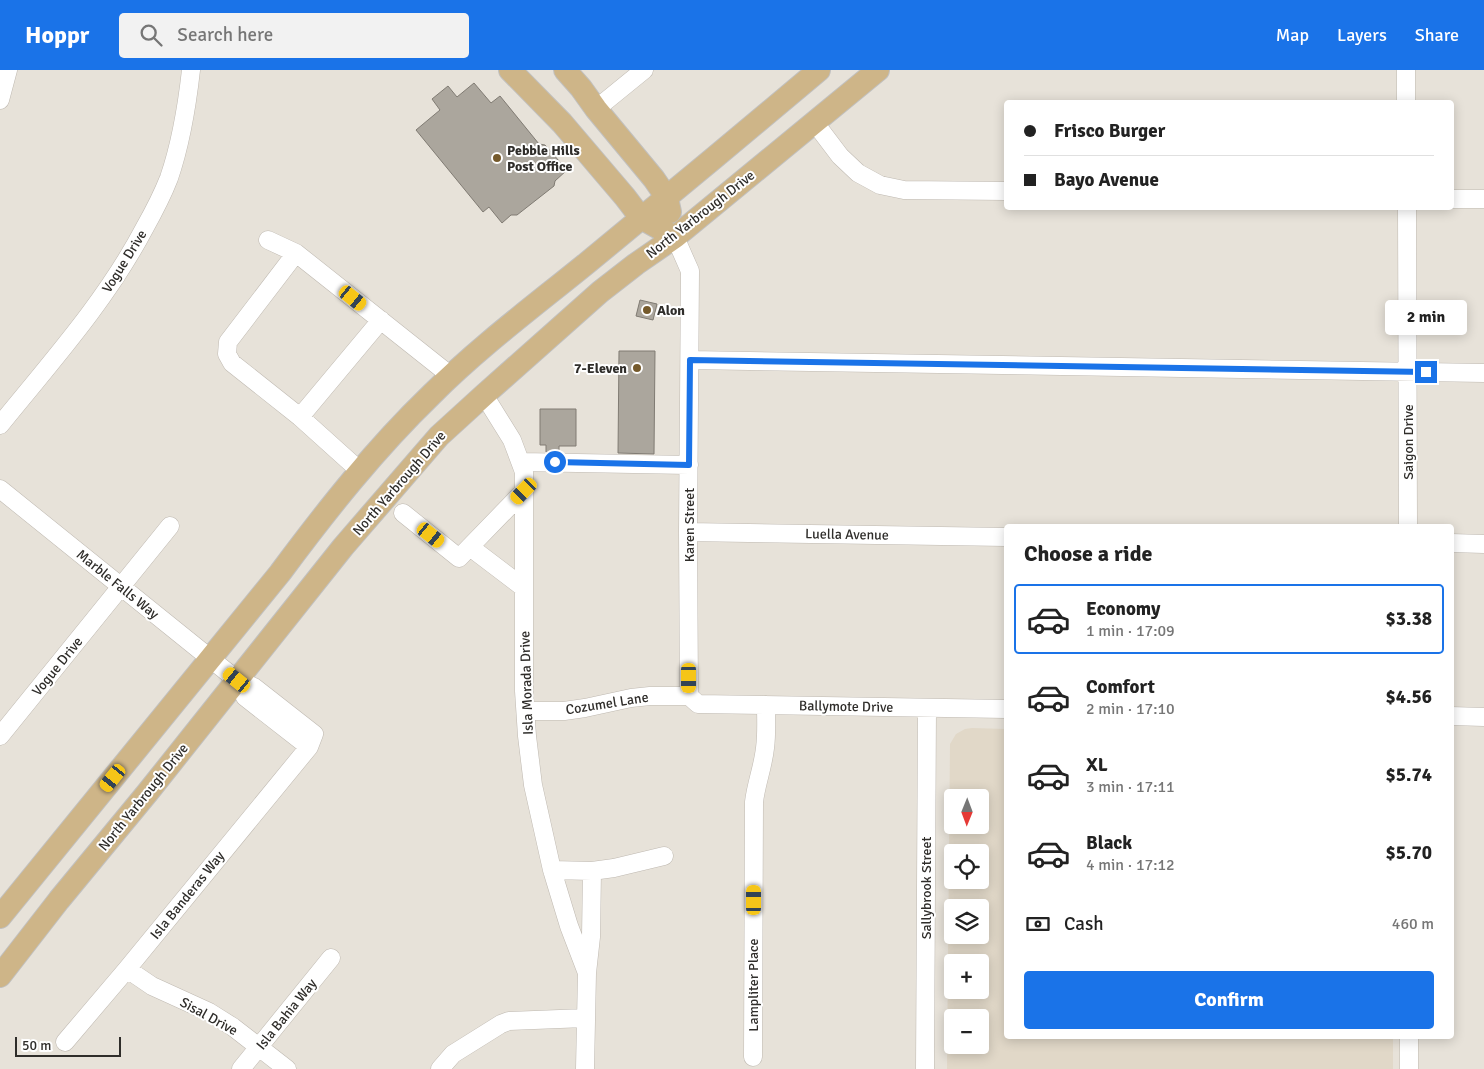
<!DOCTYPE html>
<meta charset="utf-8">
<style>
body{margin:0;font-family:Signika,sans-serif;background:#f2f2f2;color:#222;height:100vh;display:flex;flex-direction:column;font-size:19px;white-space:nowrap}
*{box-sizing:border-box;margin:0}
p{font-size:16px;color:#767676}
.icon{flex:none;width:28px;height:28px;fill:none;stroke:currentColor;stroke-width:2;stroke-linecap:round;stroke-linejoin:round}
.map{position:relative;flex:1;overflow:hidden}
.details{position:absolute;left:1004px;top:454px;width:450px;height:515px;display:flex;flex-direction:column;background:#fff;border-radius:5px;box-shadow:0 2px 12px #0003}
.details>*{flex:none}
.guide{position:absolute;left:1004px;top:30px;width:450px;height:110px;border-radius:5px;box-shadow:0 2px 12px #0003;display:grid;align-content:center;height:110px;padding:0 20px;background:#fff}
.needle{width:32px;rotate:181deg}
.tools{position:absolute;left:944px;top:719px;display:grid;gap:10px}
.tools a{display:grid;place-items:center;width:45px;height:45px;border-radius:5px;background:#fff;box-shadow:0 2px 12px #0003;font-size:25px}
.scale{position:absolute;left:15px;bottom:12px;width:106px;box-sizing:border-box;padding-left:5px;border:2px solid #2f2d2a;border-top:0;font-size:14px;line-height:18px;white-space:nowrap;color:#2f2d2a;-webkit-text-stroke:4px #fff;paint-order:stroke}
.end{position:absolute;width:22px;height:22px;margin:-11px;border:6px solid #1a73e8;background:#fff;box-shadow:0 0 0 2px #fff}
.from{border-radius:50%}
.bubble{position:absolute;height:35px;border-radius:5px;background:#fff;box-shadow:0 2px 12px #0003;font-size:16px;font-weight:700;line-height:35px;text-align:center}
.car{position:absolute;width:15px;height:30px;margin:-15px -8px;border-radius:6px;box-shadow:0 0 4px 1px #0007;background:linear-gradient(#f5c518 24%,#345 0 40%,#f5c518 0 76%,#345 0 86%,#f5c518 0)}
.guide b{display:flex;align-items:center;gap:18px;height:48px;font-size:19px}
.guide b+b{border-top:1px solid #e0e0e0}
.guide i{width:12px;height:12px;background:#222}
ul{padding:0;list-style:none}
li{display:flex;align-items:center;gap:15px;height:70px;margin:0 10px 8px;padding:0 10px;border:2px solid transparent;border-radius:5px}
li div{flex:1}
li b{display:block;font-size:19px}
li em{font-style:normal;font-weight:700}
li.selected{border-color:#1a73e8}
li>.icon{width:45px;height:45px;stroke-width:1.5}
h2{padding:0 20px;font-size:22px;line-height:60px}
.pay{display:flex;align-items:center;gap:12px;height:55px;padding:0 20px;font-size:19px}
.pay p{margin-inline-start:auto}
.cta{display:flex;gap:10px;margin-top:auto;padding:10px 20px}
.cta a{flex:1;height:58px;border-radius:5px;background:#1a73e8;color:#fff;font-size:20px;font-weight:700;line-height:58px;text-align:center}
header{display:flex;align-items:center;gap:30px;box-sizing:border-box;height:70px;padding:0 25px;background:#1a73e8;color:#fff}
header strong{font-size:24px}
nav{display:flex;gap:28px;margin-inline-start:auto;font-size:18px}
.search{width:350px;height:45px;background:#f2f2f2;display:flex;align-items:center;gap:12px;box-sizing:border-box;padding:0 18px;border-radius:5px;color:#767676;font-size:19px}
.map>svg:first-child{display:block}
.built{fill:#e1d8c8;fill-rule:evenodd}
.building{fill:#aba69d;stroke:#807b73}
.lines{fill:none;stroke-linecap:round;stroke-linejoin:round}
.minor-casing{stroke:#bfb9b1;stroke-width:19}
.major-casing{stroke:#c1c0bf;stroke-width:24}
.minor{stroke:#fff;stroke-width:18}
.major{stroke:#ceb588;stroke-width:22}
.route{stroke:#1a73e8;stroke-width:6}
.poi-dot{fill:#755a2c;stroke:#fff;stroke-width:2}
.labels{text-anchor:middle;stroke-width:4;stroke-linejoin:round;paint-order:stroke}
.poi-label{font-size:14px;font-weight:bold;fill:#2f2d2a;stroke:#fff;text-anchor:start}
.street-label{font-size:14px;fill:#2f2d2a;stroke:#fff}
</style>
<header>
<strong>Hoppr</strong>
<div class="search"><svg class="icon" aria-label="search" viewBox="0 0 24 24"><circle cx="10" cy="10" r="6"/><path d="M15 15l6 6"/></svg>Search here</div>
<nav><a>Map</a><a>Layers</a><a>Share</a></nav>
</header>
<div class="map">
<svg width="1484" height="999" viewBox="0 0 1484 999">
<rect width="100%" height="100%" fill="#e7e2d9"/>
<!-- built -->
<path class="built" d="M972 658 1006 659V966H1393V999H947L950 674 956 664 965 659ZM952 728H980V755H952ZM952 782H980V810H952ZM952 838H980V865H952ZM952 892H980V920H952ZM952 948H980V975H952Z"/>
<!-- building -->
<path class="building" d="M474 13 491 33 500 26 539 74 545 75 567 100 555 111 554 116 517 145H511L502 153 489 137 483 142 416 60 440 40 432 29 448 16 457 27Z
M640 230 657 234 653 250 636 246Z
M619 281H655L654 384 618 383Z
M540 339H576V376H559V382H546V375H540Z"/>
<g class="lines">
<!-- minor casing -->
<g class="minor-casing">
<path id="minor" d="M1406 0V32
M0 30 8 0
M596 39 644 0
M815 53 840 86 858 103 880 115 904 120 1006 121
M1451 129H1484
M1407 138 1408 456
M675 167 690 201 688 462 689 626
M268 170 296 183 451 306
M296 183 228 272 227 284 232 293 300 347 360 401
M690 290 1484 303
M484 325 512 370 524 402V621L527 666 533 715 552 800 569 856 587 903
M300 347 381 250
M0 355C51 292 106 231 144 159 153 143 162 126 169 108 181 73 187 36 191 0
M521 392 689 395
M0 419 237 610 254 617 314 664 309 677 127 899 65 972
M403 443 459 488 524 421
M688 462 1006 467
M1451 473 1484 474
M470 477 524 518
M237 610 245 627 309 677
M689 626 698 634 1006 639
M526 641H564L585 638 631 628 650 626H689
M1451 646 1484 647
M0 666 170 456
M552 800 592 801 614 798 664 786
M127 899 152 916 209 942 233 957 287 999
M1409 966V999
M753 987 754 732C756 714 763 697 765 678 767 664 766 649 766 635
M241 999 331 888
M440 999 453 984 501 954 509 951 585 948
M585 999 587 903 591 867 592 801
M925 999 927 638"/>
</g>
<!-- major casing -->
<g class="major-casing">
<path id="major" d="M510 0 562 53 625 127 641 148 675 167
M565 0 581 18 596 39 654 109 667 128 670 142
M0 847 280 503C326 441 375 379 431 325 479 277 534 236 587 193 665 129 742 65 819 0
M0 906 59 830 148 722 343 477 439 366 484 325 600 222 636 194 675 167 878 0"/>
</g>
<!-- minor -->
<use href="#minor" class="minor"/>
<!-- major -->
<use href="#major" class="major"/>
</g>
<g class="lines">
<!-- route -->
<path class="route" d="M555 392 689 395 690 290 1426 302"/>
</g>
<!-- markers -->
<g class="poi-dot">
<circle cx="497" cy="88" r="5"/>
<circle cx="647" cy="240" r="5"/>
<circle cx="637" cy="298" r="5"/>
</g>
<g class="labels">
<!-- poi labels -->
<g class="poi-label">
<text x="507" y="85">Pebble Hills<tspan x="507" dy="16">Post Office</tspan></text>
<text x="657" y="245">Alon</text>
<text x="627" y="303" text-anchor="end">7-Eleven</text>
</g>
<!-- street labels -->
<g class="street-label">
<text transform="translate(700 144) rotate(-38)" y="5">North Yarbrough Drive</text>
<text transform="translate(124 191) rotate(-58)" y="5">Vogue Drive</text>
<text transform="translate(1408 372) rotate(-90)" y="5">Saigon Drive</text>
<text transform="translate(399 413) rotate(-49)" y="5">North Yarbrough Drive</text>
<text transform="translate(689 455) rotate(-90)" y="5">Karen Street</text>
<text transform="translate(847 464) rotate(1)" y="5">Luella Avenue</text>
<text transform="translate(118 514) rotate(39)" y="5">Marble Falls Way</text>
<text transform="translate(57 596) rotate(-51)" y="5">Vogue Drive</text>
<text transform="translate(526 613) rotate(-92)" y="5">Isla Morada Drive</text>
<text transform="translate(607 633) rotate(-9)" y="5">Cozumel Lane</text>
<text transform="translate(846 636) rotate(1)" y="5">Ballymote Drive</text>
<text transform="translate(143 727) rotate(-51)" y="5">North Yarbrough Drive</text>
<text transform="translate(926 818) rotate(-90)" y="5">Sallybrook Street</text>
<text transform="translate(187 825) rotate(-51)" y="5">Isla Banderas Way</text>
<text transform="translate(753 915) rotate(-90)" y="5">Lampliter Place</text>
<text transform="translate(286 944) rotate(-51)" y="5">Isla Bahia Way</text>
<text transform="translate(209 946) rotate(29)" y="5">Sisal Drive</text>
</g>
</g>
</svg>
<div class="tools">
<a><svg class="needle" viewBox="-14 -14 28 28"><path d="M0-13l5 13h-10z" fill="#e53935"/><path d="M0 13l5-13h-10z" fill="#767676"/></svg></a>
<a><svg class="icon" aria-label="locate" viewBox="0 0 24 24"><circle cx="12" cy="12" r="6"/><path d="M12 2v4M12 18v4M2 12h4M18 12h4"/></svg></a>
<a><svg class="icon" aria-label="layers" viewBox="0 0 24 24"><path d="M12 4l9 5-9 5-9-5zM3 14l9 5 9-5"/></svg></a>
<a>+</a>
<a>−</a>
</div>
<div class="scale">50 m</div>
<i class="end from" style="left:555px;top:392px"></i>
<i class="end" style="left:1426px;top:302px"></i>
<div class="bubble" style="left:1385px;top:230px;width:82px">2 min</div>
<i class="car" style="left:353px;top:228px;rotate:129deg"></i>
<i class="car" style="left:524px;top:421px;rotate:224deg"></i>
<i class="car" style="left:431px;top:465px;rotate:129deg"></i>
<i class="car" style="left:689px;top:608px;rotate:180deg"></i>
<i class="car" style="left:237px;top:610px;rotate:309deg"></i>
<i class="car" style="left:113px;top:708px;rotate:219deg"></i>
<i class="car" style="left:754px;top:830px;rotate:0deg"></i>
<div class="guide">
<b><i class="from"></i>Frisco Burger</b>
<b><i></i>Bayo Avenue</b>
</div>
<section class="details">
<h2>Choose a ride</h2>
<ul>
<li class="selected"><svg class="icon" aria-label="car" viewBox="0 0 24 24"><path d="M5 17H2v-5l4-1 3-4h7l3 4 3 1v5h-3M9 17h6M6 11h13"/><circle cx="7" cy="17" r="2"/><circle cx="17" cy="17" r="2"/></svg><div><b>Economy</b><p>1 min · 17:09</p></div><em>$3.38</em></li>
<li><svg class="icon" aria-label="car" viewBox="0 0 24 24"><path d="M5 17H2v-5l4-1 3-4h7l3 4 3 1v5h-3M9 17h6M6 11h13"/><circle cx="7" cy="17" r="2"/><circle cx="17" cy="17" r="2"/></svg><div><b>Comfort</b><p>2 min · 17:10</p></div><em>$4.56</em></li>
<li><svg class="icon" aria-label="car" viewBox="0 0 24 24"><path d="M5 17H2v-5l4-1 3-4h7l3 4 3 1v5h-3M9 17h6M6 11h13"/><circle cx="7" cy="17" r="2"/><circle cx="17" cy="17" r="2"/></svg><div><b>XL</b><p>3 min · 17:11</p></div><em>$5.74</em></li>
<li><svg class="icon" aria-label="car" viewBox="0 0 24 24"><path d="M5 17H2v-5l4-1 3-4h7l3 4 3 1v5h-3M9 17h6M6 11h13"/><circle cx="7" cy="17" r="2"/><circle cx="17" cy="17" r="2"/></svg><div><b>Black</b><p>4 min · 17:12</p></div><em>$5.70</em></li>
</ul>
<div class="pay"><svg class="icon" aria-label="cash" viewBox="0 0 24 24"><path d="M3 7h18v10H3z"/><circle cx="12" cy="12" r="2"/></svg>Cash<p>460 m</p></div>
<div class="cta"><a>Confirm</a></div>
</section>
</div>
